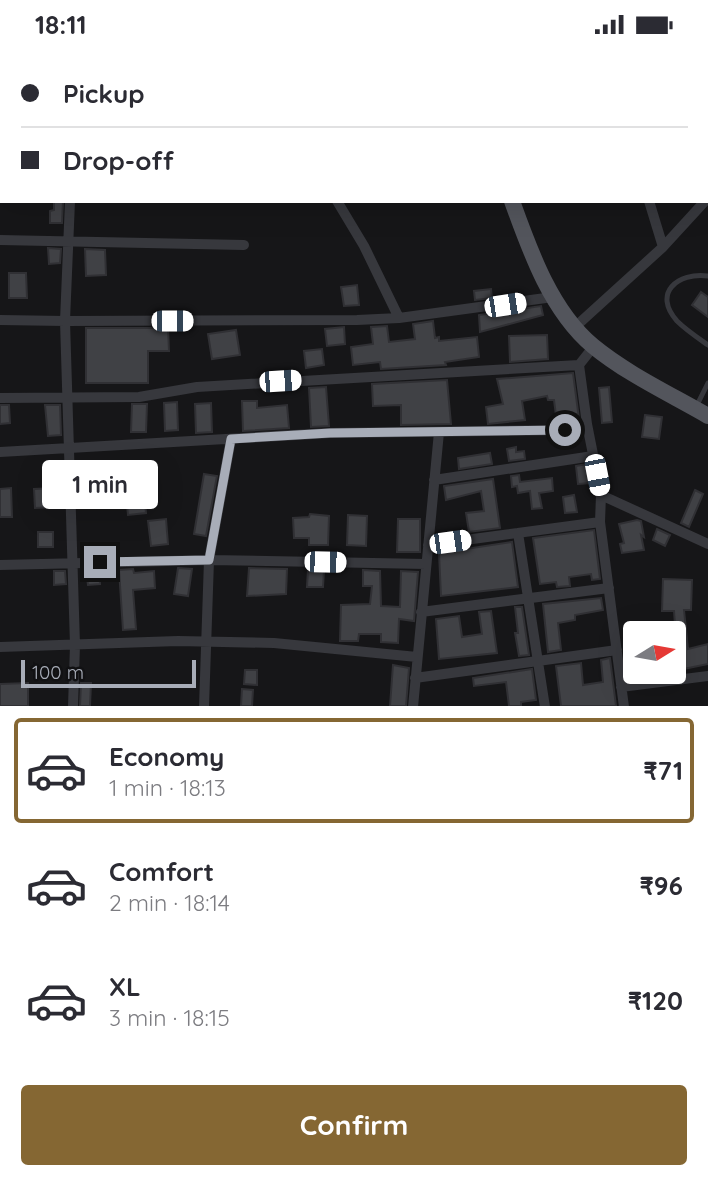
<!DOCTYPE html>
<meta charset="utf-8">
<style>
body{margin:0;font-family:Quicksand,sans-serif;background:#f2f2f3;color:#2b2b33;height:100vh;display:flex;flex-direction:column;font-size:26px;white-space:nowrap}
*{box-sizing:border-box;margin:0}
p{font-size:23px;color:#7c7c81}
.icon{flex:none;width:38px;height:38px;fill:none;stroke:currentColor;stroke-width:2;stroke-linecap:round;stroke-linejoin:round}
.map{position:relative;height:657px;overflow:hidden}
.drawer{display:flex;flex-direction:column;background:#fff;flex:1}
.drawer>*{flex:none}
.top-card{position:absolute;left:0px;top:0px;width:709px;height:154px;box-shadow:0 7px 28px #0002;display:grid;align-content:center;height:154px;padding:0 21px;background:#fff}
.needle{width:46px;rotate:79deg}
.tools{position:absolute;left:623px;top:572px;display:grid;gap:14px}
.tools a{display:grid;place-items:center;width:63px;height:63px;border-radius:7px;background:#fff;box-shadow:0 7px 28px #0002;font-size:35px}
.scale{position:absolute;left:21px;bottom:18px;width:175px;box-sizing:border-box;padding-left:7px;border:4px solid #a8adb8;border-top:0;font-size:19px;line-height:24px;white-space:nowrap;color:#a8adb8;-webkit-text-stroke:5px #111113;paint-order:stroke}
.end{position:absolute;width:32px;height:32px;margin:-16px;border:9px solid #a8adb8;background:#111;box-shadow:0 0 0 4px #111}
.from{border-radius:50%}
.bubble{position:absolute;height:49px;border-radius:7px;background:#fff;box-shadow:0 7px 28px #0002;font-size:23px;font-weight:800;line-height:49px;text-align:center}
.car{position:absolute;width:21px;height:42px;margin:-21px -10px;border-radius:9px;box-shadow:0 0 5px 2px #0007;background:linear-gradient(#fff 24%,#345 0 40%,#fff 0 76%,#345 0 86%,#fff 0)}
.top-card b{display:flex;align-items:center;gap:24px;height:66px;font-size:26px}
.top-card b+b{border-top:2px solid #e1e1e2}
.top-card i{width:18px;height:18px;background:#2b2b33}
ul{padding:12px 0 0;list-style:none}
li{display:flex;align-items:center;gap:21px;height:105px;margin:0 14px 10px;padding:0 7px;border:4px solid transparent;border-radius:7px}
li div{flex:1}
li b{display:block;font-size:26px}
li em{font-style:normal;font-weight:800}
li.selected{border-color:#856733}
li>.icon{width:63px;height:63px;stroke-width:1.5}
.primary-button{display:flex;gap:14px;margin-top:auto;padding:14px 21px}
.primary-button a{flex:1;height:80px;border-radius:7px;background:#856733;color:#fff;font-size:28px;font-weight:800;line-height:80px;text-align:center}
.status{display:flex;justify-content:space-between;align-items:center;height:49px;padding:0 35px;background:#fff;direction:ltr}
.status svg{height:19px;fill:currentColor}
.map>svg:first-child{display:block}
.building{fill:#404145;stroke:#303034;stroke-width:2}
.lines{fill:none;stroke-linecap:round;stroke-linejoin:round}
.lane{stroke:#37383d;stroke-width:5}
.street{stroke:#37383d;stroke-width:10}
.primary{stroke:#53555c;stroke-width:16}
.route{stroke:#a8adb8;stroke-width:9}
</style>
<div class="status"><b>18:11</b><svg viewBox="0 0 49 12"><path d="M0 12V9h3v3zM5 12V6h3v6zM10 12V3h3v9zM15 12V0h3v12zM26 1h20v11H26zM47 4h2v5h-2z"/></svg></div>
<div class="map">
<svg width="708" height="658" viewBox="0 0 708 658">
<rect width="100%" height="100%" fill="#161618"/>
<!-- building -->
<path class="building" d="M54 152H63L62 174H50V162L54 161Z
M48 199 61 200 60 214 49 215Z
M85 200 105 201 106 226 86 227Z
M9 224H26L27 249H9Z
M357 236 359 256 344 257 341 238Z
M491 240 492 249 475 251 474 242Z
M701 243 708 248V268L692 256Z
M541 257 543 266 480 283 479 266Z
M433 272 435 289 439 288V292L477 288 479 308 445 313 446 316 381 320 380 313 353 316 351 298 373 295 371 278 387 277 389 293 415 290 413 275Z
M344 278 345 295 327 297 325 280Z
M86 279H168L169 302H148V334H86Z
M236 281 240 306 212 310 208 285Z
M547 286 548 310 510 313 509 287Z
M322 300 324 316 306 319 304 302Z
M573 324 579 370 557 374 554 351H548L547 347 522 352 525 371 488 375 486 358 503 355 497 330Z
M447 331 451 375 401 376V356L373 357 372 335Z
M326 338 329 377 311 378 309 339Z
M609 338 612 373 602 374 599 339Z
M242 352H257V359L287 356 289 379 243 382Z
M177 353 178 381 165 382 164 354Z
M211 354 212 383 196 384 195 355Z
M132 355H147L146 383H131Z
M0 356H9L10 374 0 375Z
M45 356H60L61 386 48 387Z
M645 366 662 368 659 390 642 388Z
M516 398V403L524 402 525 410 509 412 507 400Z
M490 404 492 415 459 420 458 409Z
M587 415 591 434 578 435 576 417Z
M204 425 217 427 206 487 194 485Z
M519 426 520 433 552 429 553 442 539 444 542 459 532 460 530 442 518 444 517 437 512 438 511 427Z
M493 430 500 479 469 483 466 464 484 462 481 442 446 451 444 437Z
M143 434 146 464 128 466 125 436Z
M11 439 12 468H0V440Z
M54 439 55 458 35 459 34 440Z
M695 441 703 445 689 478 681 474Z
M574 446 577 463 565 464 563 448Z
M310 465 329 467 328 496H309V489H294L293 469 309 468Z
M348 466 367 467 366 497 347 496Z
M166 470 168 495 151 497 148 472Z
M398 470H420V503H397Z
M637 471 641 472 644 488 641 486 644 501 622 504 620 495 624 494 619 475Z
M657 480 670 486 665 497 653 491Z
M594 481 600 530 592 531 591 525 569 528 570 537 557 538 556 533 540 535 533 489Z
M38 483H53V498H38Z
M512 493 518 538 441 547 439 504Z
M178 519 192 520 188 547 174 545Z
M249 519 287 520 286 545 247 547Z
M133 520 134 524 154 522 155 539 133 541 136 580 123 581 119 521Z
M308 520 324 521 323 538H307Z
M86 521H99L100 535 88 536Z
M363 521 380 522 381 557 400 558 401 522 418 523 414 572 399 570 398 594 381 593V585H359L358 592H340L341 556 370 555 372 537H363Z
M54 522H65L66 535 54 536Z
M663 530 692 531 691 561H684L688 600 708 595V615L674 622V605L677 604 674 562H662Z
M601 549 603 561 575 566V571L558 574 561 601 548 603 543 555Z
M515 558H522L529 606 519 607 515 584H518Z
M491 562 497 604 439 610 436 570 459 567 462 588 482 585 479 563Z
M610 609 616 657H561L556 617 581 614 583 636 603 633 601 611Z
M393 616 409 619 406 657H390Z
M532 620 536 651 521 653V657H509L506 633 474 637 473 629Z
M245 621H257V636L244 635Z
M28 634V657H0V635Z
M81 634H91L90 657H80Z
M242 640 253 641 252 657H241Z"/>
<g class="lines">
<!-- lane -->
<path class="lane" d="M214 0 215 2
M708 227C678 223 652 244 677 272 686 281 698 289 708 296
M697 356 708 334"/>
<!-- street -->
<path class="street" d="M598 0 599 2
M71 2V0
M706 2 708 1
M0 30H2
M0 108H2
M70 152 65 272 357 271 399 269 553 248
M337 152 364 197 399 269
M649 152 663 198
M0 191 244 196
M0 271 65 272 75 596 73 658
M575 278 663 198 705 152
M0 349 139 348 197 338 579 316
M587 375 601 446 600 473 624 658
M0 403 330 384 565 381 587 375 579 316 594 297
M434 431 593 407
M601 446 708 495
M518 484 545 658
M428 496 600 473
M0 516 209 511 426 515
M421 563 609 539
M0 598 178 592 274 594 417 608
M415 629 617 601
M621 638 708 627
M204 658 209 511 231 390
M413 658 439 383"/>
<!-- primary -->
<path class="primary" d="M458 0 459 2
M512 152C530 202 551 262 593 297 627 325 670 345 708 367"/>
</g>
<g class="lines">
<!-- route -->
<path class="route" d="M100 513 209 511 231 390 330 384 565 381"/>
</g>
</svg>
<div class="tools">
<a><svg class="needle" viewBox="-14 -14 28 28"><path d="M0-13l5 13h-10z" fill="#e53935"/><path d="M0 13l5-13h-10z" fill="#7c7c81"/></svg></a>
</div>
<div class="scale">100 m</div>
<i class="end from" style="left:565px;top:381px"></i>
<i class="end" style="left:100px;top:513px"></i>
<div class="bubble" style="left:42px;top:411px;width:116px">1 min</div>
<i class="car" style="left:505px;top:256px;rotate:81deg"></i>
<i class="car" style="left:172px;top:272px;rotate:90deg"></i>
<i class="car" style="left:280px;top:332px;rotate:86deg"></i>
<i class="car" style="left:597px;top:426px;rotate:169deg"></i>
<i class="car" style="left:450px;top:493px;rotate:82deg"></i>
<i class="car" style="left:325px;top:513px;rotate:91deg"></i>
<div class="top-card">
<b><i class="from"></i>Pickup</b>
<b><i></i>Drop-off</b>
</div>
</div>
<section class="drawer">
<ul>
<li class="selected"><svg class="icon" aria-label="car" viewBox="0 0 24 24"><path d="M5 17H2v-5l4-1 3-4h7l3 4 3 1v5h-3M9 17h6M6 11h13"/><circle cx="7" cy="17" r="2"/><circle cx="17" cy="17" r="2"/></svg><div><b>Economy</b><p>1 min · 18:13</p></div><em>₹71</em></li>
<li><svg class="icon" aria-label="car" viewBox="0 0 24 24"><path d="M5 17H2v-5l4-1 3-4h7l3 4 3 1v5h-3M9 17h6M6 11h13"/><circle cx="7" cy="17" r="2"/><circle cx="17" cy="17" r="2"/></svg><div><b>Comfort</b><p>2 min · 18:14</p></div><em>₹96</em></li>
<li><svg class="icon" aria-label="car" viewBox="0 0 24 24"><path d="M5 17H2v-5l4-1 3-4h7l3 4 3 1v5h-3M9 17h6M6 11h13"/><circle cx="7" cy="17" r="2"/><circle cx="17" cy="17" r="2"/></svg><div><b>XL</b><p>3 min · 18:15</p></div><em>₹120</em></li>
</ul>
<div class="primary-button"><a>Confirm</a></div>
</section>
